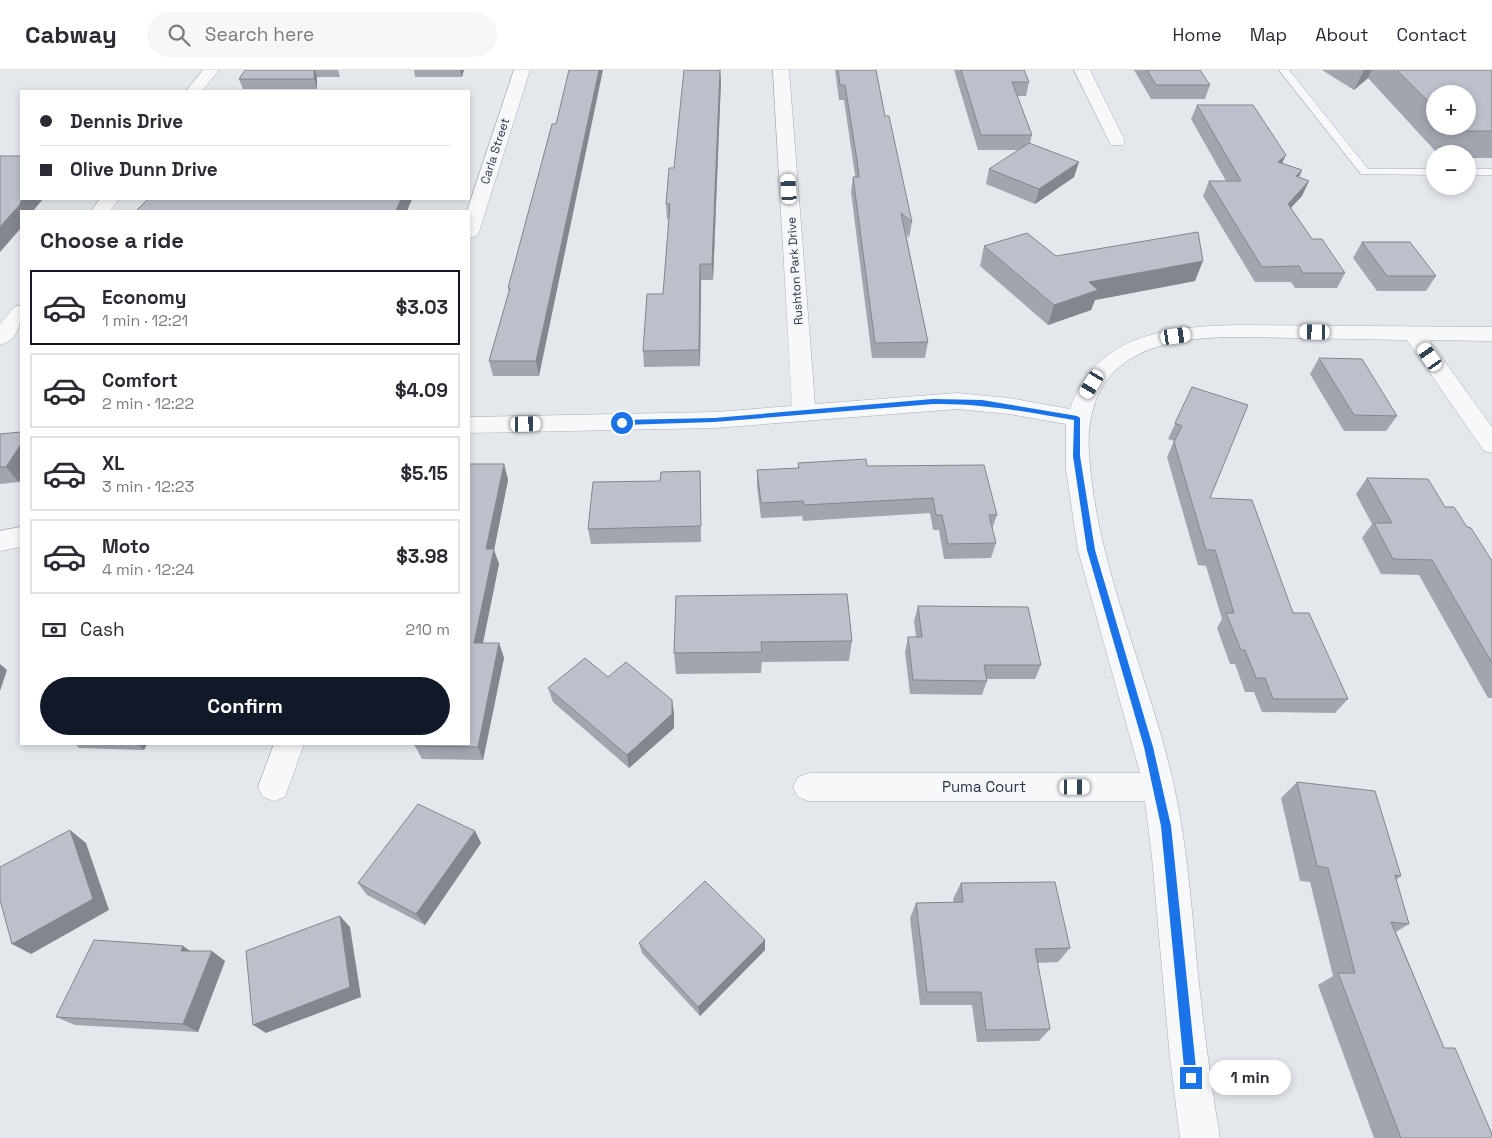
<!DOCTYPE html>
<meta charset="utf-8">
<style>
body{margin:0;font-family:"Space Grotesk",sans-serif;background:#f7f7f7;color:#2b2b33;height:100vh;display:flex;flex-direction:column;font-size:19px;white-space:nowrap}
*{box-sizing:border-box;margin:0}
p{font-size:16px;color:#7c7c81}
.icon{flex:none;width:28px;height:28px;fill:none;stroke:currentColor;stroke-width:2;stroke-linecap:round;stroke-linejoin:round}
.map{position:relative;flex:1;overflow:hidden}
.sheet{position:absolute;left:20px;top:140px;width:450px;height:535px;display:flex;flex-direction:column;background:#fff;border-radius:0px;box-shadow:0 2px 8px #0003}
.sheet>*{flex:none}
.banner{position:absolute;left:20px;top:20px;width:450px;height:110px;border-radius:0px;box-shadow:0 2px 8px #0003;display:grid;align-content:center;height:110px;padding:0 20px;background:#fff}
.buttons{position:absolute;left:1426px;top:15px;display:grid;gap:10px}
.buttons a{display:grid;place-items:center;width:50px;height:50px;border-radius:50%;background:#fff;box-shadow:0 2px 8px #0003;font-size:25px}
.end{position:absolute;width:22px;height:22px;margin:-11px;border:6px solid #1a73e8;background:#fff;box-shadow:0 0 0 2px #fff}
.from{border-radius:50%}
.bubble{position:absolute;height:35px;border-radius:18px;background:#fff;box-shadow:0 2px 8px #0003;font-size:16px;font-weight:700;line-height:35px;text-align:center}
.car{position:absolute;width:15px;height:30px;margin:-15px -8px;border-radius:6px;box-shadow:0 0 4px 1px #0007;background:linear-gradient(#fff 24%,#345 0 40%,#fff 0 76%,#345 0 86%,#fff 0)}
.banner b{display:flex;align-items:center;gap:18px;height:48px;font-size:19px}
.banner b+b{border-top:1px solid #e1e1e2}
.banner i{width:12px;height:12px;background:#2b2b33}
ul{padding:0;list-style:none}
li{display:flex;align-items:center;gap:15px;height:75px;margin:0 10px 8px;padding:0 10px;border:2px solid #e1e1e2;border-radius:0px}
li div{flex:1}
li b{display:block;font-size:19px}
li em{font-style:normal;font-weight:700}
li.active{border-color:#111827}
li>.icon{width:45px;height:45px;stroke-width:1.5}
h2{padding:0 20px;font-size:22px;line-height:60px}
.pay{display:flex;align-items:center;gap:12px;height:55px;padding:0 20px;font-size:19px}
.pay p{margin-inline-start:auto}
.primary-button{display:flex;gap:10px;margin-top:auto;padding:10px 20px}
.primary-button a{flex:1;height:58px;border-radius:30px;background:#111827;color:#fff;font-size:20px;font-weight:700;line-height:58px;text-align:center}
header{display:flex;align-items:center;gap:30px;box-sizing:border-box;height:70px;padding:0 25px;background:#fff;border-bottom:1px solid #e1e1e2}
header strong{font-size:24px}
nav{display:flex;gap:28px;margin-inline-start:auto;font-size:18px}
.search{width:350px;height:45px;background:#f7f7f7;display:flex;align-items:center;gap:12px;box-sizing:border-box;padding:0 18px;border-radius:28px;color:#7c7c81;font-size:19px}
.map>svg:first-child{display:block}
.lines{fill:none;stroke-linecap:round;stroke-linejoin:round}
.service-casing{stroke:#a9aeb7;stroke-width:1}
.minor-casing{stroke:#a9aeb7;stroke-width:1}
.service{fill:#f7f8fa;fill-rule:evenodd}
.minor{fill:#f7f8fa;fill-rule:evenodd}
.wall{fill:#a1a5ae;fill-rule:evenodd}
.shaded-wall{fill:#83868d}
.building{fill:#bbc0ca;stroke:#83868d}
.route{fill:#1a73e8}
.labels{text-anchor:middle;stroke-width:4.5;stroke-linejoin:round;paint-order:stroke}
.far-street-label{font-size:12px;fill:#2b3445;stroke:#f4f6f9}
.street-label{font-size:15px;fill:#2b3445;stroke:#f4f6f9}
</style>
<header>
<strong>Cabway</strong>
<div class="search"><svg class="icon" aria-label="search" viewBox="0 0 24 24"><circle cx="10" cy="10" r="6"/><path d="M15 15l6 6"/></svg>Search here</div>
<nav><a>Home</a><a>Map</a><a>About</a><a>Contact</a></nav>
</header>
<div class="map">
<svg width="1492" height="1068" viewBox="0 0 1492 1068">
<rect width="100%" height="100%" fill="#e4e7ec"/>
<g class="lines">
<!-- service casing -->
<g class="service-casing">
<path id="service" d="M1279 0H1289L1368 99H1435V105L1361 104Z
M1468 99H1492V105H1468Z"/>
</g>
<!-- minor casing -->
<g class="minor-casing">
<path id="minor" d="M203 0H219L202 21H186Z
M514 0H530L479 162 476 166 469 168V141H467Z
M773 0H789L815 334 957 323 1009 328 1070 339C1096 264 1166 257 1236 255L1492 257V271L1429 270 1492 357V383L1484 381 1407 270C1371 269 1334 269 1298 268 1243 268 1162 259 1118 298 1094 319 1087 351 1089 383 1096 500 1151 607 1175 721 1188 782 1192 844 1198 905 1204 960 1211 1014 1220 1068H1180L1170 988 1152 787 1145 731H809L798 727 793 717 798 707 809 703H1140L1078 480 1066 399V354L1009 344 957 339 715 358 469 363V347L715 342 792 336Z
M1074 0H1090L1125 71 1123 75H1111L1109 71Z
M100 129H119L110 141H91Z
M21 235C22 251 19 270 0 275V254L14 237Z
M21 457V477L0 481V461Z
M274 674H304L285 727 274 731 263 727 258 717Z"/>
</g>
<!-- service -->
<use href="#service" class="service"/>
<!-- minor -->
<use href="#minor" class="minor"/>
</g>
<!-- wall -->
<path class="wall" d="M245 0H338L340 7H317V19H243L239 9Z
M414 0H464L462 7H415Z
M835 0H876L885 46 912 152 909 168 906 164 928 272 925 288H872L851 122 853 107H855V105L844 30H839Z
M954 0H1024L1029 12 1026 26H1017L1032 65 1030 73 1074 107 1035 134 986 114 989 99 1019 80H978Z
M1134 0H1200L1210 15 1205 29H1151Z
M1322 0H1492V88H1468V84H1438L1368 8 1354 20ZM1435 24 1468 56H1435Z
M721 10 713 210H701L700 296 644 297 643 281 663 224 669 149H667L666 134 674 98Z
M1197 35 1282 93 1302 100 1299 107 1302 126 1291 138 1312 169 1345 203 1337 218H1295L1291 212H1255L1203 126 1209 111H1226L1191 49Z
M552 54 539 306H493L489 291 509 221 508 218Z
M1362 172 1436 206 1426 221H1377L1353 188Z
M984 176 1056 186 1195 211 1095 230 1091 240 1048 255 980 196Z
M1319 288 1397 346 1386 361H1344L1310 304Z
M1192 317 1210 428 1293 543 1348 629 1335 643 1262 642 1254 622H1245L1235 594H1230L1217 558 1222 549 1206 496 1198 495 1167 387 1174 371 1168 369Z
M21 362V408L19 412 0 414V364Z
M798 393 867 396 997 445 992 459 996 473 991 488 944 489 939 460H933L930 443 803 451 802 446 761 448 757 416V400L798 398Z
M504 394 508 410 494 480 499 494 482 573H499L504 588 483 690 422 689 415 676Z
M700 401 701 472 591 474 588 459Z
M1367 408 1445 437 1467 457 1492 491V628H1488L1419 505 1381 504 1362 468 1372 454 1356 424Z
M676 526 852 571 849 591 762 592 761 603 676 604 674 583Z
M918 536 1041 595 1035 609H987V611L982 625 910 624 905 582 908 567H916L914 551Z
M608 607 674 643V658L629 698 553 632 548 618Z
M75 674H147L144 680 79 678Z
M1297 712 1401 806 1396 810 1409 854 1396 862 1444 978 1492 1068H1374L1318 915 1333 906 1310 812 1300 811 1281 728Z
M475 761 481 773 425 855 367 825 358 813Z
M961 813 1070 878 1058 892 1037 893 1050 959 1039 971 977 972 972 935H920L910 848 916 833 954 832 953 829Z
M639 873 765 880 700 946 642 883Z
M183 876 190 881 225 891 198 962 75 955 56 947Z"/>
<!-- shaded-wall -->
<path class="shaded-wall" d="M314 0H315L317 7V19L314 9Z
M460 0H464L462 7Z
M599 0H603L539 306 536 291Z
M720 0 721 10 713 210 712 194Z
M1364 0H1372L1368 8 1354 20Z
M1286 85 1279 100 1278 92Z
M1079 92 1074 107 1035 134 1039 119Z
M1302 100 1295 115 1296 106Z
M1309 111 1302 126 1280 149 1288 134Z
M23 129H43L33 141H21V158L0 182V157Z
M401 129H412L407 141H396Z
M1203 191 1195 211 1095 230 1091 240 1048 255 1054 235 1089 212Z
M700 194 701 210 700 296 699 280Z
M21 374V408L19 412 6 397Z
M504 394 508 410 494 480 499 494 480 588 474 573 486 479Z
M700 401 701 416V472V456Z
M499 573 504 588 483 690 478 677Z
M0 594 7 600 0 621Z
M672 630 674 643V658L629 698 627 685Z
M138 674H147L144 680Z
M70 760 86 773 109 840 31 884 12 874Z
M475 761 481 773 425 855 416 844Z
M340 846 350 857 361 927 266 963 253 955Z
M765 870V880L700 946 698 937Z
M183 876 197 886 181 881Z
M212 881 225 891 198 962 183 954Z"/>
<!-- building -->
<path class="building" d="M245 0H314V9H239Z
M569 0H599L536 291H489L510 218H508L552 54H556Z
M684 0H720L712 194H700L699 280 643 281 647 224H663L670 134H666L669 98H674Z
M838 0H876L885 46H889L912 152 901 143 928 272 875 273 853 107H859L857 90 845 15H840Z
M961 0H1024L1029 12H1012L1032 65H981Z
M1147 0H1200L1210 15H1156Z
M1397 0H1492V61H1457L1453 56H1468V24H1435V38Z
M1197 35H1253L1286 85 1278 92 1302 100 1296 106 1309 111 1288 134 1312 169H1322L1345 203H1303L1299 196 1262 197 1209 111H1241Z
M1029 73 1079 92 1039 119 989 99Z
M0 86H21V129H23L20 132 21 133 0 157Z
M148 129H401L396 141H136Z
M1198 162 1203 191 1089 212 1098 220 1054 235 984 176 1027 163 1056 186Z
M1362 172H1410L1436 206H1387Z
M1319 288 1362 289 1397 346 1354 345Z
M1192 317 1248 335 1210 428 1252 430 1293 543H1309L1348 629H1273L1265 608H1256L1245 580H1241L1226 543H1234L1215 480H1206L1174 372 1182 356 1175 353Z
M21 362V374L6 397H0V364Z
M866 389 867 396 984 395 997 445H989L996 473 948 474 942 445H936L933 428 804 435 803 431 761 433 757 400 799 398 798 393Z
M469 394H504L486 479H494L474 573H499L478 677 415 676 416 674H469Z
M700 401 701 456 588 459 593 412 660 411 661 402Z
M1367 408 1428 409 1445 437H1454L1467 457 1471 458 1492 491V593L1432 490 1393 489 1374 453H1392Z
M847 524 852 571 761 572 762 582 674 583 676 526Z
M918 536 1028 537 1041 595H984L987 611 913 610 908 567H922Z
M585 588 608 607 626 592 672 630V644L627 685 548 618Z
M1297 712 1375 721 1401 806 1395 805 1409 854 1391 852 1444 978H1455L1492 1064V1068H1401L1338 903H1355L1328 798 1317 796Z
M418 734 475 761 416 844 358 813Z
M70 760 93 829 12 874 0 830V797Z
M705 811 765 870 698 937 639 873Z
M1055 812 1070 878 1035 879 1050 959 986 960 981 922H927L916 833 963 832 961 813Z
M340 846 350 917 253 955 246 881Z
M94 870 183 876 181 881H212L183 954 56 947Z"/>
<!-- route -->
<path class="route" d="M933 329 982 330 1077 346 1080 348V386L1095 480 1153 677 1171 756 1197 1008 1195 1012 1191 1014 1187 1012 1185 1008 1161 756 1144 677 1087 480 1073 386 1074 350C1026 342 982 333 933 334L714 352 622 355 618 353 622 350 714 348Z"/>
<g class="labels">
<!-- far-street labels -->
<g class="far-street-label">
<text transform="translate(495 81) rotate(-72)" y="4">Carla Street</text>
<text transform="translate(795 201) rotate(-94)" y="4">Rushton Park Drive</text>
</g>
<!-- street labels -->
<g class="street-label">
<text x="984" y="722">Puma Court</text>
</g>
</g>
</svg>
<div class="buttons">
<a>+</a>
<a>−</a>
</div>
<i class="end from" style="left:622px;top:353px"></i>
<i class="end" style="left:1191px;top:1008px"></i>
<div class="bubble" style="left:1209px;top:990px;width:82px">1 min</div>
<i class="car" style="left:789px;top:119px;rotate:356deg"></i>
<i class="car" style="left:1315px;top:262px;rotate:271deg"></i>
<i class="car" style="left:1176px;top:266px;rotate:82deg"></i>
<i class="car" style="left:1430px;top:287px;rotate:325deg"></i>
<i class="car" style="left:1092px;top:314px;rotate:211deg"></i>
<i class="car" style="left:526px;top:354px;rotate:89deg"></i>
<i class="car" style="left:1075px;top:717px;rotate:90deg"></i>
<div class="banner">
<b><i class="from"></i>Dennis Drive</b>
<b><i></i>Olive Dunn Drive</b>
</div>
<section class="sheet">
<h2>Choose a ride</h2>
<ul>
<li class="active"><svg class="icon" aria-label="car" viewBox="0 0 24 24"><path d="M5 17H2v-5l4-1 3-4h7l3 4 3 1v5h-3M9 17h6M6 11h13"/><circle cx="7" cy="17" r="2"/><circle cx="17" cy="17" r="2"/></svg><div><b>Economy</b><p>1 min · 12:21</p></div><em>$3.03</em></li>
<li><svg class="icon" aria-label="car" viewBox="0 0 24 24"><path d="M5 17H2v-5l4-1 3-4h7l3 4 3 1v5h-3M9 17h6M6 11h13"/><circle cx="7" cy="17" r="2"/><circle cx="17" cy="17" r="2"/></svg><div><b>Comfort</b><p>2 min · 12:22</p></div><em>$4.09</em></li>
<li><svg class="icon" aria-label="car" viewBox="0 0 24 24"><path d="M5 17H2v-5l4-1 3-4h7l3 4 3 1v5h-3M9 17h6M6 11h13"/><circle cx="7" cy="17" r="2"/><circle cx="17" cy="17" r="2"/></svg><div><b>XL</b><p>3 min · 12:23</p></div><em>$5.15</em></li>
<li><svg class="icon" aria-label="car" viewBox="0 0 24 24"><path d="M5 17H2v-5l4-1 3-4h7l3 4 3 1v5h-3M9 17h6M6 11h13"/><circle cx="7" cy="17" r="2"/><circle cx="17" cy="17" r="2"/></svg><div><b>Moto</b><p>4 min · 12:24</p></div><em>$3.98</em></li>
</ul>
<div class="pay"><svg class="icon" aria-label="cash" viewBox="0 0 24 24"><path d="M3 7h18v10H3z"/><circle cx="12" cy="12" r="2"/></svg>Cash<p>210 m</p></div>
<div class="primary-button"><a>Confirm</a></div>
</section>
</div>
